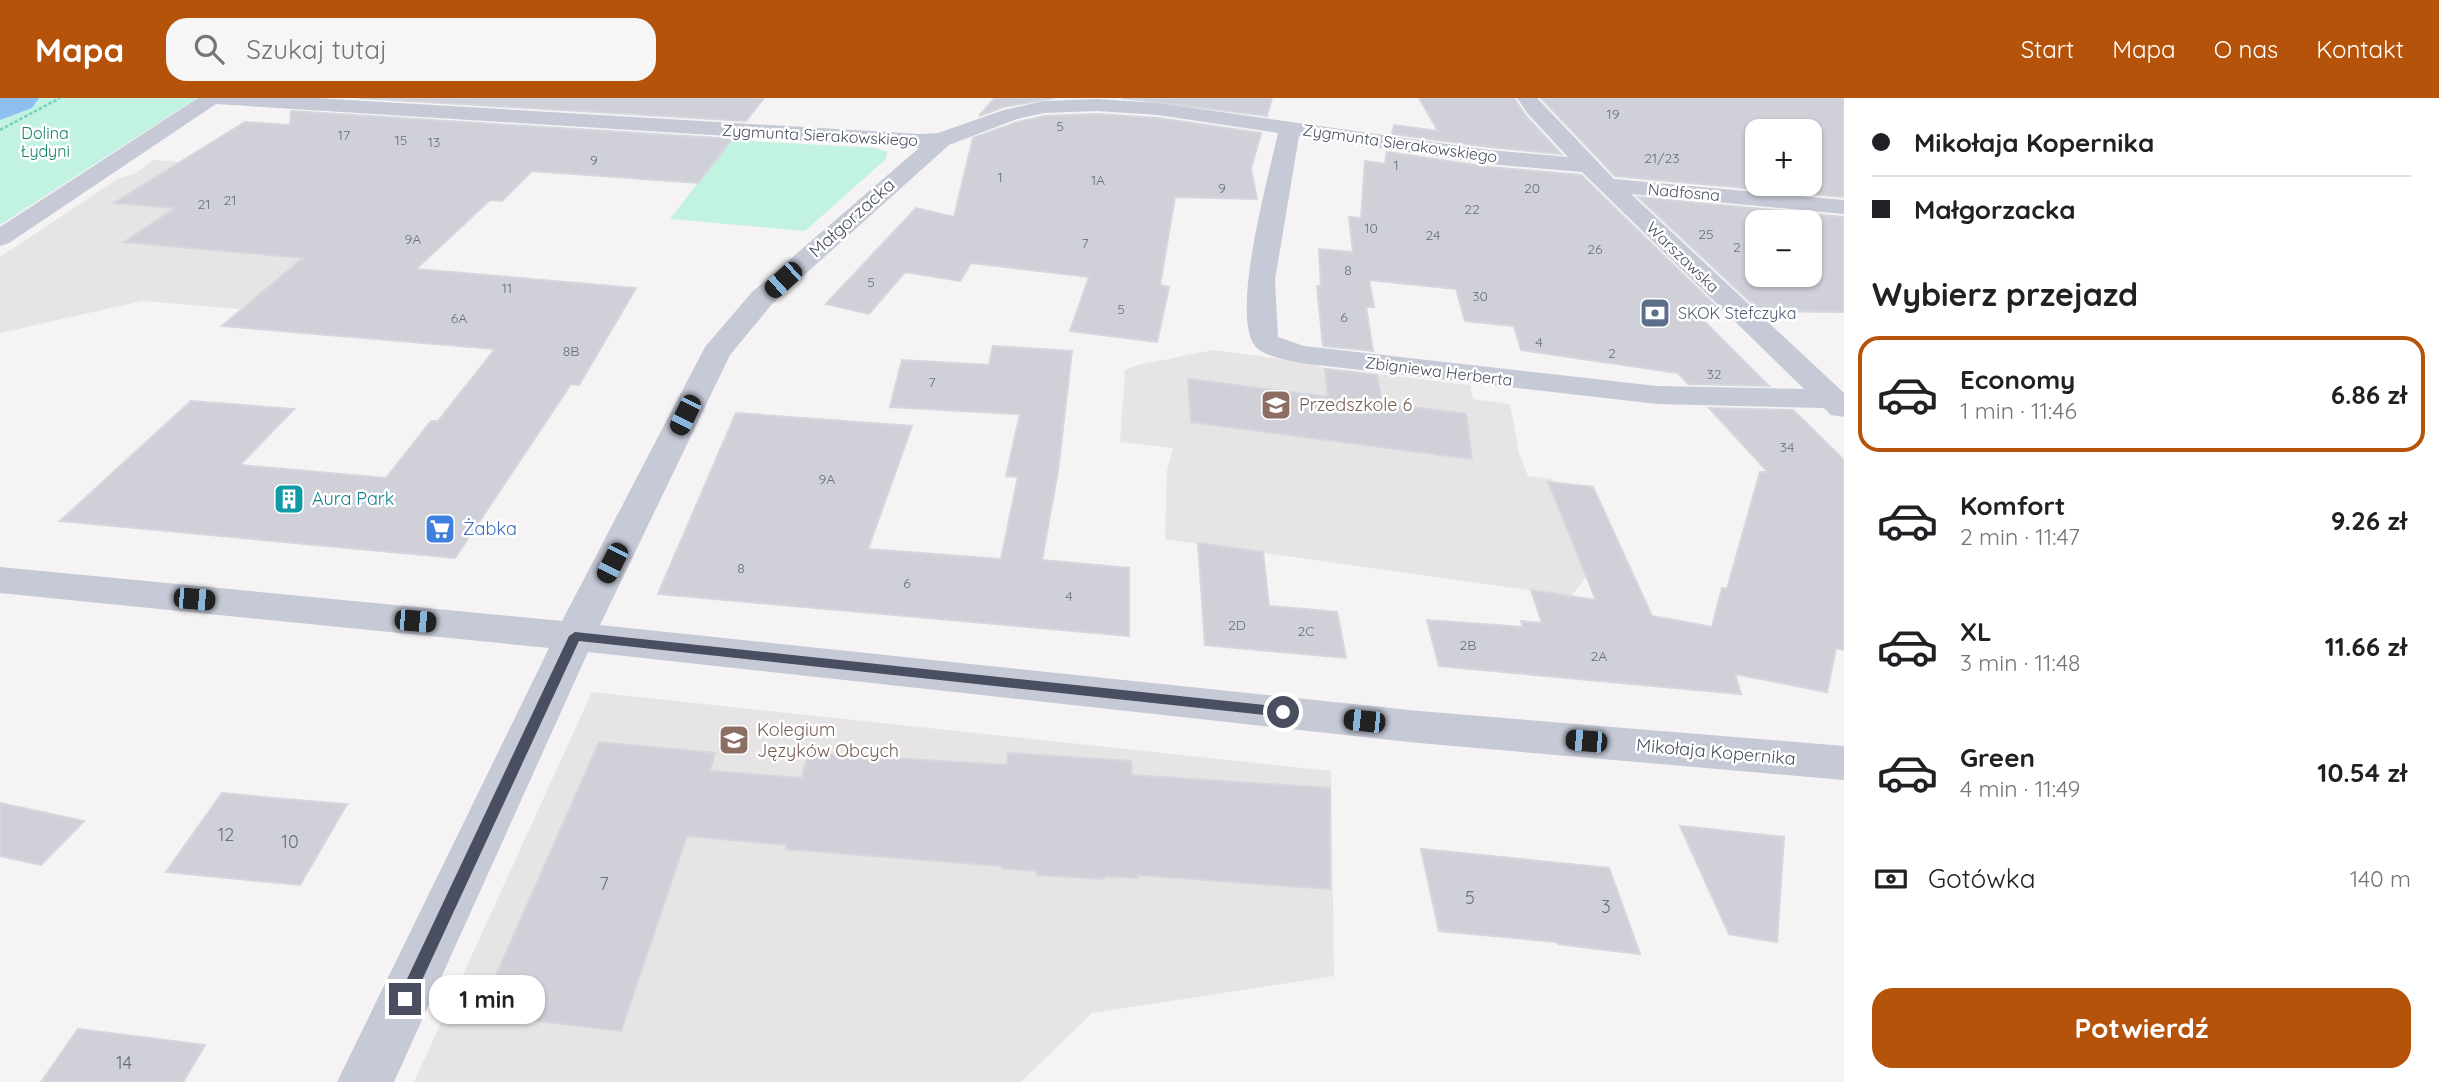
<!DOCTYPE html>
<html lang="pl">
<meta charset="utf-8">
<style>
body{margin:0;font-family:Quicksand,sans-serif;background:#f6f6f6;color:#202124;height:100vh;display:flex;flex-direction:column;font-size:26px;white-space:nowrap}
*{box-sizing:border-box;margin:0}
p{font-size:23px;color:#757577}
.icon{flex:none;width:38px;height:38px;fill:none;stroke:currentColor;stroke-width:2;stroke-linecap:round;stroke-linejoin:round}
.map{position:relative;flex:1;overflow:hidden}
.drawer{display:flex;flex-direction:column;background:#fff;width:595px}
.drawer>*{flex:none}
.banner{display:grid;align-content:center;height:154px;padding:0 28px;background:#fff}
.controls{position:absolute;left:1745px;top:21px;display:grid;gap:14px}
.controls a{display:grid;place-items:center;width:77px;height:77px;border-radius:14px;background:#fff;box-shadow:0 2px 5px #0004;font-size:35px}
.end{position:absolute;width:32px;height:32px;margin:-16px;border:9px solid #494f61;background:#fff;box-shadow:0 0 0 4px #fff}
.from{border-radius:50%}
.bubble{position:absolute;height:49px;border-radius:21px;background:#fff;box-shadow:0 2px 5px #0004;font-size:23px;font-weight:800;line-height:49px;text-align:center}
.car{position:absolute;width:21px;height:42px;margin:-21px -10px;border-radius:9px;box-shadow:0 0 5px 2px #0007;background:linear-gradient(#222 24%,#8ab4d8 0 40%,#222 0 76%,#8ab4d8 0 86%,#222 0)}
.banner b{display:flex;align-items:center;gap:24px;height:66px;font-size:26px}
.banner b+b{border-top:2px solid #e0e0e0}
.banner i{width:18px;height:18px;background:#202124}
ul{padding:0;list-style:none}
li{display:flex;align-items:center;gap:21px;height:116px;margin:0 14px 10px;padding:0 14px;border:4px solid transparent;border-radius:21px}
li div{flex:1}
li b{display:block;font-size:26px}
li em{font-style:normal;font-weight:800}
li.on{border-color:#b45309}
li>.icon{width:63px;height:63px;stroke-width:1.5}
h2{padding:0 28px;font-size:32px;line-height:84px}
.pay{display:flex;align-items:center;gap:18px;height:77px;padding:0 28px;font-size:26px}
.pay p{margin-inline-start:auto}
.action{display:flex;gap:14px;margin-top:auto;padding:14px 28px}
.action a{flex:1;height:80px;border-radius:21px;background:#b45309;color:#fff;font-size:28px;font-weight:800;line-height:80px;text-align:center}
header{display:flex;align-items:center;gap:42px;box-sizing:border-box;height:98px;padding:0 35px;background:#b45309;color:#fff}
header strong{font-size:33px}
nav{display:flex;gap:38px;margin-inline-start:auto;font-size:24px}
.search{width:490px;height:63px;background:#f6f6f6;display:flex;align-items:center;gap:18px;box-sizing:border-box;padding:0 24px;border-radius:21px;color:#757577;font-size:26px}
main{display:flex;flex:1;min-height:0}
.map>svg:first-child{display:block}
.education{fill:#e6e4e4}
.green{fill:#c1f2e2}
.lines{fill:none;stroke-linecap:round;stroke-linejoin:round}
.river{fill:#8dbff0;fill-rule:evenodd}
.building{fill:#cfd0d8;stroke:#d6d6de;stroke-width:2;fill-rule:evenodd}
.path{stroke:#77d2bf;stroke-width:2.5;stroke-dasharray:3.5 2;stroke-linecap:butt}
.minor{fill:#c6cad7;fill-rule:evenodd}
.route{fill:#494f61}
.labels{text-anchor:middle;stroke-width:5;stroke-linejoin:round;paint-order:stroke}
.number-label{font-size:14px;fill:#6a6f7f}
.far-park-label{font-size:16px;fill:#14826a;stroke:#fff}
.far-street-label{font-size:16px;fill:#494f61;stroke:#fff}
.far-service-label{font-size:16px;fill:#4e5e75;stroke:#fff;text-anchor:start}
.street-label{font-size:18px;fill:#494f61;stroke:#fff}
.education-label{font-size:18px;fill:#785e54;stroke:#fff;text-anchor:start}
.culture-label{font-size:18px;fill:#0d838f;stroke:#fff;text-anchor:start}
.shop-label{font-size:18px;fill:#366cbe;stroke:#fff;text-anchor:start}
.near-number-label{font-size:18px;fill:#6a6f7f}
</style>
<header>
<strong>Mapa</strong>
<div class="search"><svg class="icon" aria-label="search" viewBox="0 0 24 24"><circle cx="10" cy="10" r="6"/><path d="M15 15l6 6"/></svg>Szukaj tutaj</div>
<nav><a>Start</a><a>Mapa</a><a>O nas</a><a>Kontakt</a></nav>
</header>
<main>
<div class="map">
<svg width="1844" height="984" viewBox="0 0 1844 984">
<rect width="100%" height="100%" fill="#f5f3f3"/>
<!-- education -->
<path class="education" d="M154 62 419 82 266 213 142 203 0 235V159L119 80 134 76Z
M1213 252 1319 266V269L1470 287 1473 301 1510 306 1519 355 1528 378 1552 381 1553 385 1549 386 1587 478 1571 498 1165 441 1167 373 1173 350 1120 344 1125 272 1138 267Z
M592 594 1331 673 1334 878 1092 915 1021 984H414Z"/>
<!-- green -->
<path class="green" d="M0 0H197L0 127Z
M731 42 875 50 887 54 886 61 805 133 670 121Z"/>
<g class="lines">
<!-- river -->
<path class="river" d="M0 0H39L32 10 0 22Z"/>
</g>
<!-- building -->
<path class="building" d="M359 0H764L746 23Z
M995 0H1054L1003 9 979 18Z
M1122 0H1272L1267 18Z
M1419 0H1514L1526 18 1561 56 1489 49 1392 36 1394 27 1438 33Z
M1541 0H1844V99L1615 78ZM1757 33H1810V86H1757Z
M291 13 732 41 698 85 532 73 502 103 490 102 416 171 636 190 579 287 571 286 455 460 60 423 191 303 294 311 240 367 386 380 431 323H438L495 251 222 228 303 160 124 144 175 110 114 105 245 24 290 27Z
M1097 16 1158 20 1261 35 1251 71 1257 101 1175 99 1160 187 1169 189 1157 244 1070 233 1089 179 971 165 960 183 905 174 869 216 826 206 916 110 954 119 973 40 1018 24 1044 18Z
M1387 54 1489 69 1581 77 1720 212H1693L1769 288 1688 286 1678 275 1521 252 1514 228 1465 223 1456 191 1369 182 1374 209H1366L1373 253 1323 248 1317 188H1321L1319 151 1353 154 1349 119 1361 120 1365 63 1385 66Z
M1638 99 1844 119V214L1760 213ZM1757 124H1810V177H1757Z
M993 248 1072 253 1058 373 1042 462 1129 470V538L658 496 736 315 912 328 868 451 1001 461 1018 379 1006 378 1020 316 890 309 902 262 989 267Z
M1325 271 1377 277 1382 305 1466 316 1472 361 1191 324 1188 281 1328 299Z
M1709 310 1793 312 1844 362V552L1836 550 1827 594 1735 576 1741 596 1439 568 1427 522 1523 529 1521 523 1542 525 1531 492 1596 502 1548 384 1593 389 1652 518 1712 529 1722 490 1727 491 1760 374H1768Z
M1198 445 1263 454 1269 508 1337 514 1346 560 1205 547Z
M599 644 715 655 710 673 802 680 808 655 1007 667 1008 655 1131 663 1132 677 1330 690V791L1137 777V780L1104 778V781L1037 777 1036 773 1002 770V768L786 751 787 747 687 738 621 933 479 916Z
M222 695 284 701 347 706 300 787 166 774Z
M0 705 84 723 41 767 0 758Z
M1680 728 1784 739 1777 844 1729 836Z
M1421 751 1609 770 1640 856 1558 846 1557 844 1439 833Z
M78 931 205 947 183 984H41Z"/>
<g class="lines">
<!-- path -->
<path class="path" d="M0 32 60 0"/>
<!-- minor -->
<path class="minor" d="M198 0H315L920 36 938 35 1004 12 1044 3 1097 1 1158 5 1489 52 1568 59 1528 16 1517 0H1537L1614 81 1844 102V116L1631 96 1844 295V319L1831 317 1824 310 1657 306 1300 265C1287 262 1263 258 1255 248 1230 215 1269 77 1278 35L1158 17 1097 13 1044 15 1017 21 949 47 772 206 730 257 600 527 1419 613 1844 648V682L1419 645 588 554 394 984H337L549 550 0 495V469L562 523 705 249 752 194 919 50 216 6 9 145 0 148V129ZM1299 38 1489 66 1582 74 1804 291 1657 288 1304 248 1278 239 1275 182Z"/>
</g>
<!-- route -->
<path class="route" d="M575 534 1283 609 1289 614 1283 619 579 543 411 906 405 908 400 906 397 901 400 896 569 538Z"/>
<!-- icons -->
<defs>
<g id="bank-square" transform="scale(1.575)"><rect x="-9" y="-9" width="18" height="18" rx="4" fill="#5c6f8a" stroke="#fff"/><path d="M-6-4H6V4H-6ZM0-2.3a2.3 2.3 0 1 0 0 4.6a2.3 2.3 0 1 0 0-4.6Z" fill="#fff"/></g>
<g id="school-square" transform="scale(1.575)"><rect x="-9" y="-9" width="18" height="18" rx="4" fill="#8d6e63" stroke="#fff"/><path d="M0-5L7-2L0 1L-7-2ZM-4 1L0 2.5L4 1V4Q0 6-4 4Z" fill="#fff"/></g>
<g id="building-square" transform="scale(1.575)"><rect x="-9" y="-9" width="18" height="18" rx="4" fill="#0f9aa8" stroke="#fff"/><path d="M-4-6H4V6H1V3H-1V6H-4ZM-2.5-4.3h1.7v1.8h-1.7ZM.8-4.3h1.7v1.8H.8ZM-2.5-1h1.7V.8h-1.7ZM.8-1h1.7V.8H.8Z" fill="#fff"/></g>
<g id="supermarket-square" transform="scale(1.575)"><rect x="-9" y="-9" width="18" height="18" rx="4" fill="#3f7fe0" stroke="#fff"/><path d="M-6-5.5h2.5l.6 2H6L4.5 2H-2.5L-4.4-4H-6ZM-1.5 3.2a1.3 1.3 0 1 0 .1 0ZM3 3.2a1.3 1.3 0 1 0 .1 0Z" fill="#fff"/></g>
</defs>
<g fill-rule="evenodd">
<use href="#bank-square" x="1655" y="215"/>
<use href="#school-square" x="1276" y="307"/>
<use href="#building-square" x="289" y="401"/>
<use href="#supermarket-square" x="440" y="431"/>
<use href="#school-square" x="734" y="642"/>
</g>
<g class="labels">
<!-- number labels -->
<g class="number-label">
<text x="1613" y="21">19</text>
<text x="1060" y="33">5</text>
<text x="344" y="42">17</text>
<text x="401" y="47">15</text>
<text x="434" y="49">13</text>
<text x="1662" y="65">21/23</text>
<text x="594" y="67">9</text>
<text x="1396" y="72">1</text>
<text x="1000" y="84">1</text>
<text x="1098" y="87">1A</text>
<text x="1222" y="95">9</text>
<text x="1532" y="95">20</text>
<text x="230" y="107">21</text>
<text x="204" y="111">21</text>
<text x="1472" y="116">22</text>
<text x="1371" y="135">10</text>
<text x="1706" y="141">25</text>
<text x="1433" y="142">24</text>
<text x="413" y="146">9A</text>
<text x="1085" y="150">7</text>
<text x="1737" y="154">2</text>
<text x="1595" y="156">26</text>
<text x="1348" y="177">8</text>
<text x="871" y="189">5</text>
<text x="507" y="195">11</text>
<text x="1480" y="203">30</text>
<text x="1121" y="216">5</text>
<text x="1344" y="224">6</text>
<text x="459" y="225">6A</text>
<text x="1539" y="249">4</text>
<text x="571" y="258">8B</text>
<text x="1612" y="260">2</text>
<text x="1714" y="281">32</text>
<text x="932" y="289">7</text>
<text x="1787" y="354">34</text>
<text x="827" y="386">9A</text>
<text x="741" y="475">8</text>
<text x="907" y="490">6</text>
<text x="1069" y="503">4</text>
<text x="1237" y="532">2D</text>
<text x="1306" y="538">2C</text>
<text x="1468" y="552">2B</text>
<text x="1599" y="563">2A</text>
</g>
<!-- far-park labels -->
<g class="far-park-label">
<text x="45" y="41">Dolina<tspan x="45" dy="18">Łydyni</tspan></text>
</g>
<!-- far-street labels -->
<g class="far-street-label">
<text transform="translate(820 37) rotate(3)" y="6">Zygmunta Sierakowskiego</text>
<text transform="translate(1400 45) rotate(8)" y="6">Zygmunta Sierakowskiego</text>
<text transform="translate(1684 94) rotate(5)" y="6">Nadfosna</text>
<text transform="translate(1683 159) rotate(44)" y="6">Warszawska</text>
<text transform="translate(1439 273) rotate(7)" y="6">Zbigniewa Herberta</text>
</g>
<!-- far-service labels -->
<g class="far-service-label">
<text x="1678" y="221">SKOK Stefczyka</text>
</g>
<!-- street labels -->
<g class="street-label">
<text transform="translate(852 120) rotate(-42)" y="6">Małgorzacka</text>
<text transform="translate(1716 654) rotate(5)" y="6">Mikołaja Kopernika</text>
</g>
<!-- education labels -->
<g class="education-label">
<text x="1299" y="313">Przedszkole 6</text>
<text x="757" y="638">Kolegium<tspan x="757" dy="21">Języków Obcych</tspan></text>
</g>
<!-- culture labels -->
<g class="culture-label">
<text x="312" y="407">Aura Park</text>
</g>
<!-- shop labels -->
<g class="shop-label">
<text x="463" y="437">Żabka</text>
</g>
<!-- near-number labels -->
<g class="near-number-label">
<text x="226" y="743">12</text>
<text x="290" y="750">10</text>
<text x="604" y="792">7</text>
<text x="1470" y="806">5</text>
<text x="1606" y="815">3</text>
<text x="124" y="971">14</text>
</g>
</g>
</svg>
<div class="controls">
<a>+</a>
<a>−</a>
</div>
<i class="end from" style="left:1283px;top:614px"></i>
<i class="end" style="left:405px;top:901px"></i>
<div class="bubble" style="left:429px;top:877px;width:116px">1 min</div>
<i class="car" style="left:783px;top:182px;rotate:228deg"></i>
<i class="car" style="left:685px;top:317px;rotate:206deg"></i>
<i class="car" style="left:612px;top:465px;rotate:207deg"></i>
<i class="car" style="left:194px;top:501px;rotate:95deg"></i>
<i class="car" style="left:415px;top:523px;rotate:95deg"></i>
<i class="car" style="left:1364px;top:623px;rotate:276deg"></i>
<i class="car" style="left:1586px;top:643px;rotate:275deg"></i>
</div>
<section class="drawer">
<div class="banner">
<b><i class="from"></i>Mikołaja Kopernika</b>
<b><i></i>Małgorzacka</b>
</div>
<h2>Wybierz przejazd</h2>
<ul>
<li class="on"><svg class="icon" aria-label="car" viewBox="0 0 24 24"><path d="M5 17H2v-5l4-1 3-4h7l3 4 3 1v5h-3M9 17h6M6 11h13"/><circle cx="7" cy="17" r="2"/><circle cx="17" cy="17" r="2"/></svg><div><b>Economy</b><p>1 min · 11:46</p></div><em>6.86 zł</em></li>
<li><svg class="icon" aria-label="car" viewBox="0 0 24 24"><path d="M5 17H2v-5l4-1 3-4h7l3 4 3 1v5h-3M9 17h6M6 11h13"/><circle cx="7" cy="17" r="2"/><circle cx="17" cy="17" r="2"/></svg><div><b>Komfort</b><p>2 min · 11:47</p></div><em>9.26 zł</em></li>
<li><svg class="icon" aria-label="car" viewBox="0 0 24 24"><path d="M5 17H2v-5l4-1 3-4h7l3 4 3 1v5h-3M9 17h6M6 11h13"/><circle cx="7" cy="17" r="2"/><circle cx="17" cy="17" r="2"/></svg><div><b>XL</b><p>3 min · 11:48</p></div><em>11.66 zł</em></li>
<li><svg class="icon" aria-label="car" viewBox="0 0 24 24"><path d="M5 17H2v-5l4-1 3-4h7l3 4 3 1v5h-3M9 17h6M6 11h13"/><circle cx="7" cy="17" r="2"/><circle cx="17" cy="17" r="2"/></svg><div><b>Green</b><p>4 min · 11:49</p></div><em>10.54 zł</em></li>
</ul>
<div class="pay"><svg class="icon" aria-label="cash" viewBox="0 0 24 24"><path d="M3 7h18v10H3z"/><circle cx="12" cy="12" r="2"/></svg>Gotówka<p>140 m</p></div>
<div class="action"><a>Potwierdź</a></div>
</section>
</main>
